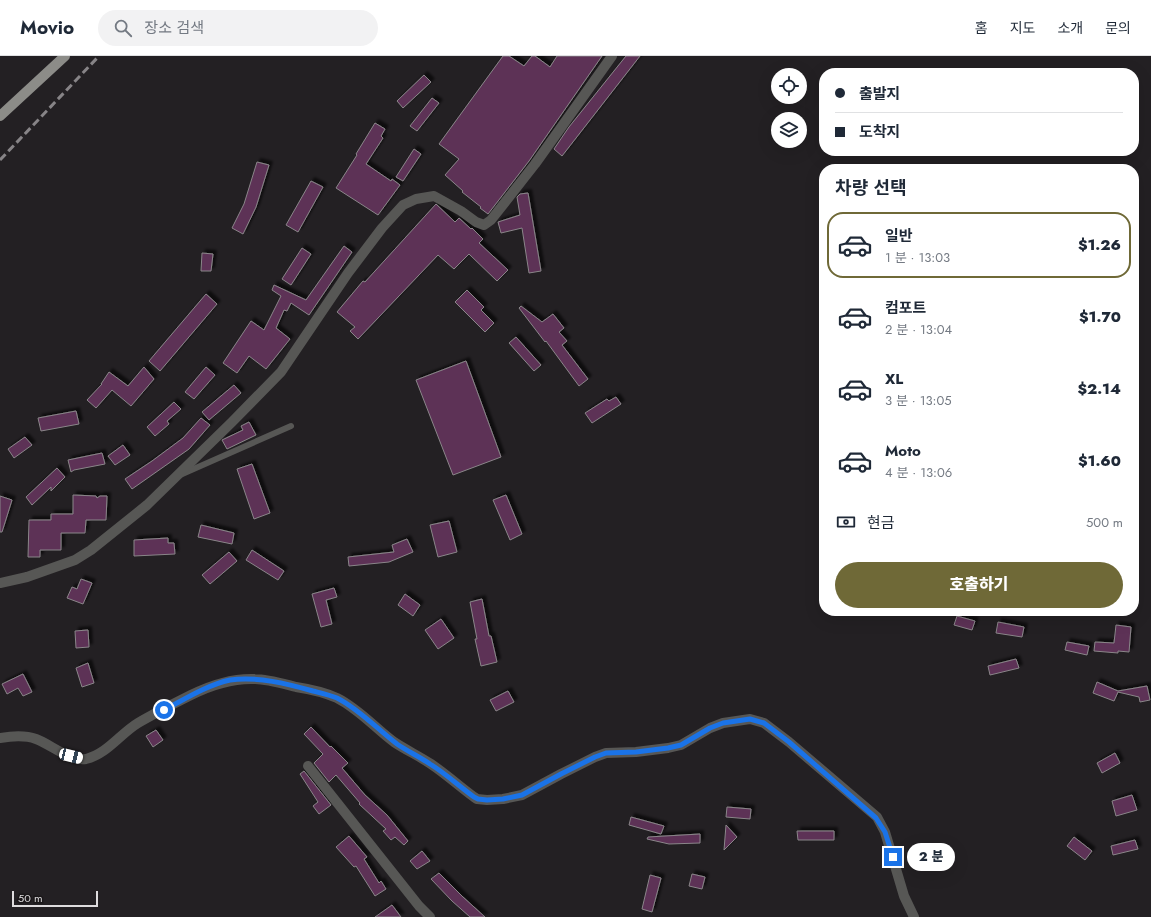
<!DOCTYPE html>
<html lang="ko">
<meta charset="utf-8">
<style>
body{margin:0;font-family:Jost,"Noto Sans KR",sans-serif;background:#f2f2f3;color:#1f2937;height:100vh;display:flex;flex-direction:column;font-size:15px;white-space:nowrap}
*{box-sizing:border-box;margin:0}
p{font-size:13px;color:#747a83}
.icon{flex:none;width:22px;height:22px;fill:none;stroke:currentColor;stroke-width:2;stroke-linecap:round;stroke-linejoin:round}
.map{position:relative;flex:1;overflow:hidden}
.details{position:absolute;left:819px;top:108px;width:320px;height:452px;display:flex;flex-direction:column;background:#fff;border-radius:16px;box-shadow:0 4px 16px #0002}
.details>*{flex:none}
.guide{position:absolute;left:819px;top:12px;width:320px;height:88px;border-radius:16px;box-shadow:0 4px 16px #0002;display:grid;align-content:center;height:88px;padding:0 16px;background:#fff}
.tools{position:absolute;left:771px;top:12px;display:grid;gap:8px}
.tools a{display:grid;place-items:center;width:36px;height:36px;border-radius:50%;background:#fff;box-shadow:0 4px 16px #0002;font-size:20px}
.scale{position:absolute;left:12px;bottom:10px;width:86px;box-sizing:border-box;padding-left:4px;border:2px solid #dedcde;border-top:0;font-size:11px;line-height:14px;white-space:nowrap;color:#dedcde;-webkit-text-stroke:3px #1a1719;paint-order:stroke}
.end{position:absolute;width:18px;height:18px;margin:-9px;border:5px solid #1a73e8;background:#fff;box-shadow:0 0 0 2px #fff}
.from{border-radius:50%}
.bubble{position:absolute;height:28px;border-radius:14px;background:#fff;box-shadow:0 4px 16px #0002;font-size:13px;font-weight:800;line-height:28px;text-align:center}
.car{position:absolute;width:12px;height:24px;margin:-12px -6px;border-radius:5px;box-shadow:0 0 3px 1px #0007;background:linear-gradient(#fff 24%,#345 0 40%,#fff 0 76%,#345 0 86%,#fff 0)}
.guide b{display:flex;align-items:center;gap:14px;height:38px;font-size:15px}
.guide b+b{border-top:1px solid #e0e1e3}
.guide i{width:10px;height:10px;background:#1f2937}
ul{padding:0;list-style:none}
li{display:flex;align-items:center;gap:12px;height:66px;margin:0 8px 6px;padding:0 8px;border:2px solid transparent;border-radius:16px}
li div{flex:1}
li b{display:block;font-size:15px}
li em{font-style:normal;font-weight:800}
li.on{border-color:#6f6937}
li>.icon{width:36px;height:36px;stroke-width:1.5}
h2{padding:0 16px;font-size:18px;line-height:48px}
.pay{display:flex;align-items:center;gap:10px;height:44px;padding:0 16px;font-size:15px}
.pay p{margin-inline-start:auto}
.cta{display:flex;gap:8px;margin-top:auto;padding:8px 16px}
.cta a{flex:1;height:46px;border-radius:24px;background:#6f6937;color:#fff;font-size:16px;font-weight:800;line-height:46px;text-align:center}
header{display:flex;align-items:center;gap:24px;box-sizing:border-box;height:56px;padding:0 20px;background:#fff;border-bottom:1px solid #e0e1e3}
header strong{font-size:19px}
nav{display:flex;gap:22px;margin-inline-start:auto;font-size:14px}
.search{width:280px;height:36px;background:#f2f2f3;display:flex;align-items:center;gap:10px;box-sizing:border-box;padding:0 14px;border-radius:22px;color:#747a83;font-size:15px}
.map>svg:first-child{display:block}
.building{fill:#5d3057;stroke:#8a8689;filter:url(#shadow)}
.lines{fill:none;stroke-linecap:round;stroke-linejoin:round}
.lane{stroke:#575755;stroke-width:6}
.street{stroke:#575755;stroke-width:10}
.primary{stroke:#8c8c88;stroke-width:10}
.rail{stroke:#878487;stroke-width:3;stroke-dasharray:8 4;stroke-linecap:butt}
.route{stroke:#1a73e8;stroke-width:5}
</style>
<header>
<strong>Movio</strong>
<div class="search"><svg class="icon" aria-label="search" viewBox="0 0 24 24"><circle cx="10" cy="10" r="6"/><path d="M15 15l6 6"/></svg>장소 검색</div>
<nav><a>홈</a><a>지도</a><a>소개</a><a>문의</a></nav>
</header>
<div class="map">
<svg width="1151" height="861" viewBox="0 0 1151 861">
<defs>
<filter id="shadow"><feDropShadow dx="3.5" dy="-3.5" stdDeviation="1" flood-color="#0009"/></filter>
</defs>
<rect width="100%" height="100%" fill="#232023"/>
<!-- building -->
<path class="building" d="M503 0H509L524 10 532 0H535L550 11 557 0H602L529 105 488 158 480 152 481 151 462 136 463 135 445 119 459 103 439 88Z
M626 0H640L562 100 554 93 569 71Z
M424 19 431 26 403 52 397 45Z
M432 42 439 47 417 75 410 70Z
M375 67 385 73 381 80 383 82 366 108 391 125 392 123 400 129 378 159 336 132 357 99 356 98Z
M414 93 421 98 403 125 396 121Z
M257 106 269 109 256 151 243 178 232 172 244 148Z
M311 125 323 131 298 176 286 169Z
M528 137 541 215 529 217 522 172 501 177 498 166 520 159 517 141 520 138Z
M436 148 455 166 459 162 471 173 472 172 483 183 479 187 508 214 497 225 469 198 454 213 438 199 358 283 350 275 355 271 337 256 363 225 365 226Z
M344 190 352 196 309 259 291 247 287 255 284 254 276 272 290 283 266 313 249 300 237 317 223 307 251 265 264 274 281 240 272 234 274 229 306 244Z
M302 192 311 198 291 229 282 223Z
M202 197 213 198 211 215H201Z
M467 234 484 251 481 254 494 267 485 276 455 246Z
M206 238 217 248 160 315 149 305Z
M521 250 542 266 553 258 564 272 559 276 567 285 562 289 588 323 579 330 546 285 545 286 519 252Z
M516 281 541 309 534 315 509 287Z
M466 305 501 401 453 419 416 324Z
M144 311 154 323 131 350 112 334 96 352 87 344 102 328H101L109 316 128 330Z
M206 311 215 319 194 343 185 336Z
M234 329 241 337 209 364 202 356Z
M616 341 621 348 592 367 585 357 607 343 609 345Z
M174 346 181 353 167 365 169 368 155 380 147 371Z
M76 355 79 368 41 375 38 362Z
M201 362 210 369 189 393 132 433 125 423 152 405 183 382Z
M249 366 256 379 227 393 222 384 243 374 241 370Z
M25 381 32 389 14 402 8 393Z
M123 389 130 399 115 409 108 400Z
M102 397 105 408 74 414 71 416 68 404Z
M252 408 270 457 254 463 237 413Z
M57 412 65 421 51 435V431L32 449 26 441Z
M73 439 96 440 97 442 100 440H107L106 464H86L85 477H61V494H40V501H28L29 464H51V458H73Z
M506 439 522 478 510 484 493 444Z
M0 440 12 444 2 476H0Z
M449 465 457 496 438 501 430 469Z
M201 469 234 477 232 488 198 481Z
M168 482V487H174L175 498 134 500V484Z
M407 483 413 496 389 506 349 510 348 501 394 496 392 489Z
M252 494 284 515 278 524 246 504Z
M229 496 237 505 210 528 202 519Z
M81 523 92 527 83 548 67 542 72 531 77 533Z
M334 532 337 541 326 544 332 568 321 571 312 538Z
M405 538 420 549 413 560 398 549Z
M482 543 489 580H491L497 606 481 610 475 583H477L470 546Z
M957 560 975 565 972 574 954 569Z
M441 563 454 582 438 593 425 574Z
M998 566 1024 571 1022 581 996 577Z
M1116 569 1131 571 1129 596 1118 595V597L1094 595 1095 586 1114 587Z
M88 574 89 591 76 592 75 575Z
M1067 586 1089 590 1087 599 1065 594Z
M1016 603 1019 612 990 619 988 610Z
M88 607 94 627 82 631 76 612Z
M23 618 32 636 23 640 18 632 7 638 2 628Z
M1097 626 1118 635 1147 630 1150 644 1140 646 1139 641 1118 636 1114 645 1093 637Z
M508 635 514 646 496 655 490 644Z
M311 671 330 691 331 690 348 707 342 712 365 739 387 759 408 785 404 789 395 781 391 784 383 775 386 773 359 748 360 747 336 719 329 726 314 707 323 698 304 678Z
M156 674 163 684 153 691 146 680Z
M1115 697 1120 707 1102 717 1097 707Z
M304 715 331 749 319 758 313 750 318 746 300 718Z
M1132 739 1137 754 1116 760 1112 745Z
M727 751 751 753 750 763 726 761Z
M631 761 664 770 661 778 629 769Z
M726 769 737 781 724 794Z
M797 775H834V784H798Z
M700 778V787L669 788 647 783 648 781Z
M349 780 367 801 364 803 379 827 381 825 386 833 375 840 356 810 354 811 336 791Z
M1074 781 1092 795 1085 804 1067 790Z
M1135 784 1138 793 1113 799 1111 790Z
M422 795 430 805 417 813 410 805Z
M439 817 463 841 485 861H470L452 845 431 823Z
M692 818 705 821 702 833 689 830Z
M650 819 661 822 652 856 642 853Z
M392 849 401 861H375Z"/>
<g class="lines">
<!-- lane -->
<path class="lane" d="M180 419 291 370"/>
<!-- street -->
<path class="street" d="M0 527 27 521 75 504 91 494 147 449 232 366 281 316 348 217 382 172 403 149 416 143 434 140 461 155 476 166 484 169 491 164 535 108 612 0
M0 682C12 680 25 679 36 683 50 688 71 706 86 703 107 698 120 678 138 667 155 657 173 648 191 639 211 629 232 622 255 623 267 623 284 628 296 631 309 633 326 637 337 642 359 653 375 672 394 686 406 694 419 700 431 708 446 718 459 730 474 741L477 743 487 744 503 743 522 739 561 718 595 701 606 697 636 696 668 692 681 689 710 672 723 667 750 663 764 667 789 686 877 761 885 776 904 840 914 861
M308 710 419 850 430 861"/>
<!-- primary -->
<path class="primary" d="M0 60 65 0"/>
<!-- rail -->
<path class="rail" d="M0 104 99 0"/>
</g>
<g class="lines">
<!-- route -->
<path class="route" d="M164 654C185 643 207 629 230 624 257 620 288 628 313 635 321 637 330 639 337 642 359 653 377 673 397 688 407 695 420 701 430 708 446 718 459 730 474 741L478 743 487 744 503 743 522 739 561 718 595 701 606 697 636 696 668 692 681 689 710 672 723 667 750 663 764 667 789 686 876 762 885 776 893 801"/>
</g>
</svg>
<div class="tools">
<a><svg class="icon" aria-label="locate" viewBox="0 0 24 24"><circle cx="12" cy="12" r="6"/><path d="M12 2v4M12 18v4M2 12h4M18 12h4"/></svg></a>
<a><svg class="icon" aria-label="layers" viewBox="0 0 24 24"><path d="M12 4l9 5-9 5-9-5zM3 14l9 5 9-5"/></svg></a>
</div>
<div class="scale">50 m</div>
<i class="end from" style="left:164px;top:654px"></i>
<i class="end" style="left:893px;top:801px"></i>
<div class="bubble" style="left:907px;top:787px;width:48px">2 분</div>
<i class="car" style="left:71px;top:700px;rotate:104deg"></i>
<div class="guide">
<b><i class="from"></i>출발지</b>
<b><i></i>도착지</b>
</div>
<section class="details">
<h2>차량 선택</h2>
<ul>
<li class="on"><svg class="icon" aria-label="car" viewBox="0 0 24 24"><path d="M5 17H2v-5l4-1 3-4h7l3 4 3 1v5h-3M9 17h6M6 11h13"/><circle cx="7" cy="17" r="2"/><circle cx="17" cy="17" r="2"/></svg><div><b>일반</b><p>1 분 · 13:03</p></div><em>$1.26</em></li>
<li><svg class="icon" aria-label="car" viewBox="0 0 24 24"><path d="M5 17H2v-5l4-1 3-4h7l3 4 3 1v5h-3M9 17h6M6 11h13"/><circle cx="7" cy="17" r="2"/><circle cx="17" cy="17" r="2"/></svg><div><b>컴포트</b><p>2 분 · 13:04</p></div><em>$1.70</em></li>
<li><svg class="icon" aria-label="car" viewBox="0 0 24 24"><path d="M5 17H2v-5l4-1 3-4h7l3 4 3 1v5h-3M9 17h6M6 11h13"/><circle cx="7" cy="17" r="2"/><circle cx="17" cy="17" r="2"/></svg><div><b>XL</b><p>3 분 · 13:05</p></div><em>$2.14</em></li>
<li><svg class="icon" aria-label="car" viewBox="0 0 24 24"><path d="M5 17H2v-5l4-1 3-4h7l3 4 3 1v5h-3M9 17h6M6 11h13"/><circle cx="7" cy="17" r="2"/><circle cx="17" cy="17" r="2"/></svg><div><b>Moto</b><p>4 분 · 13:06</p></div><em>$1.60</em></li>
</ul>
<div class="pay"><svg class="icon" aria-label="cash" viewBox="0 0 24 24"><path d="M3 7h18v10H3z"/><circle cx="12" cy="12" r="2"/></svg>현금<p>500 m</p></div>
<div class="cta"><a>호출하기</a></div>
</section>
</div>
